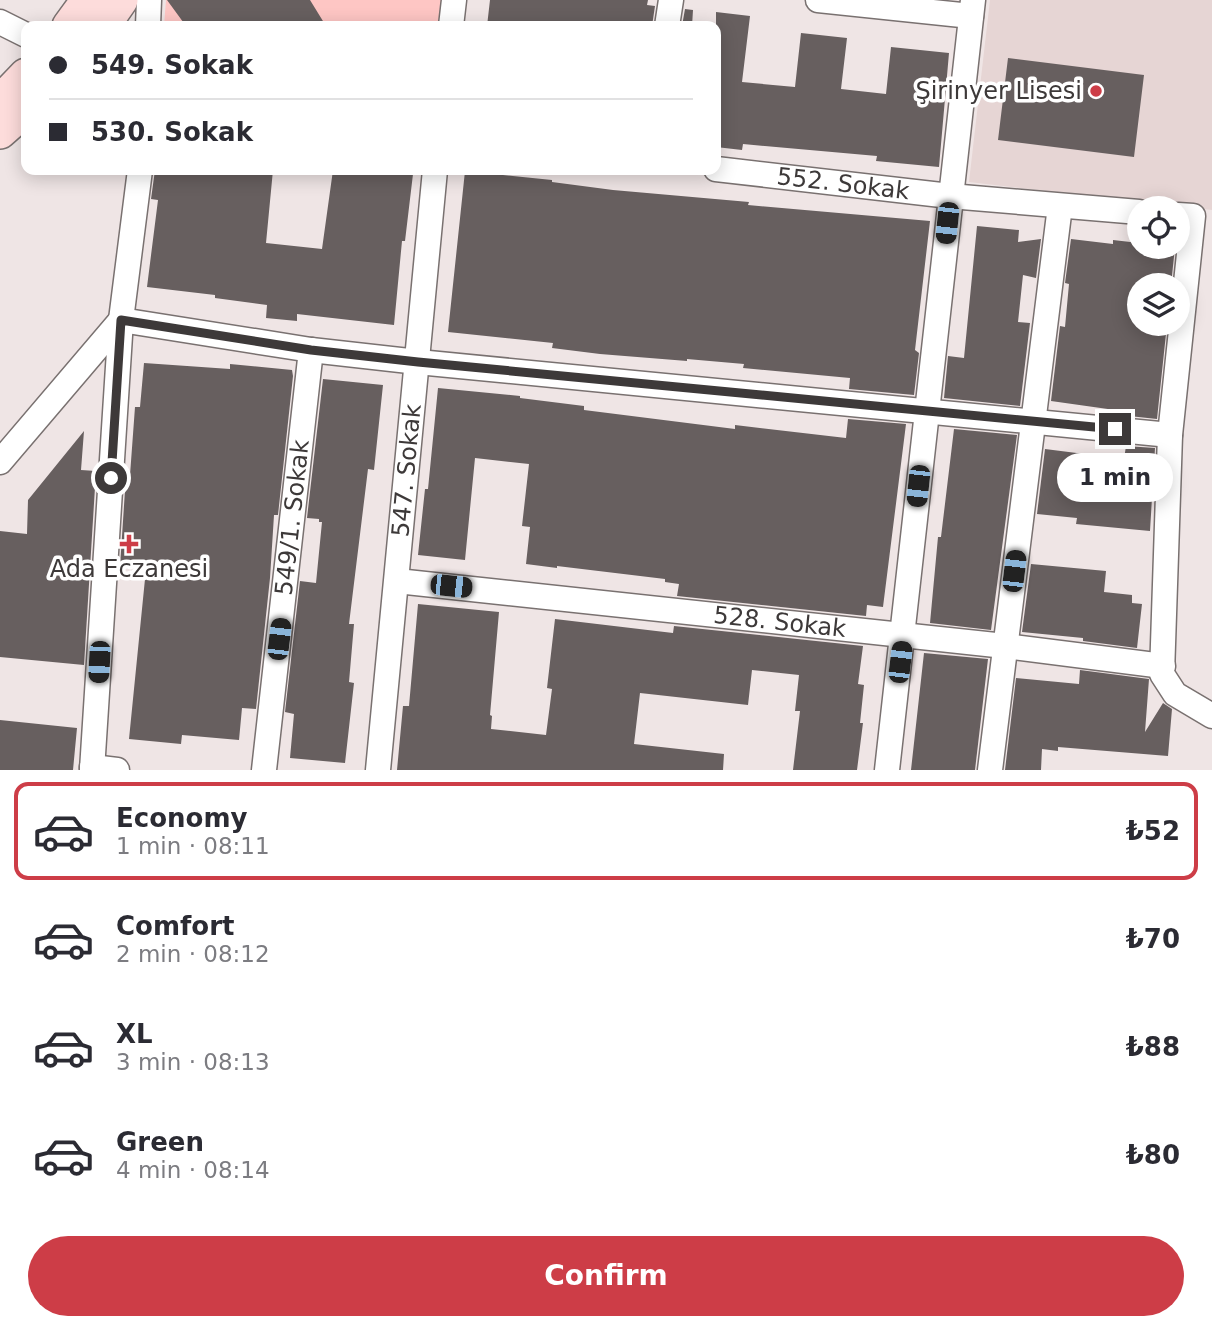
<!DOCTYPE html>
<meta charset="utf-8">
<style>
body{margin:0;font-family:"DejaVu Sans",sans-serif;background:#f7f7f7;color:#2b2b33;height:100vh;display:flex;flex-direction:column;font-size:26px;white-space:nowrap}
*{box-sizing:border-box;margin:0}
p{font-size:23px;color:#7c7c81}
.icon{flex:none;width:38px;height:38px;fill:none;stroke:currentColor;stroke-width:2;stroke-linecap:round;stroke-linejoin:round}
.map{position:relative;height:770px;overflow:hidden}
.sheet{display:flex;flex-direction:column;background:#fff;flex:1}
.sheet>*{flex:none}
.guide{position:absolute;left:21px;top:21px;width:700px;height:154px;border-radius:14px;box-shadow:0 4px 18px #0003;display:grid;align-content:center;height:154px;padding:0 28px;background:#fff}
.fabs{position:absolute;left:1127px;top:196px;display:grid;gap:14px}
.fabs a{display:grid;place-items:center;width:63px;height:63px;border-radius:50%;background:#fff;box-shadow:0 4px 18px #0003;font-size:35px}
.end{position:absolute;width:32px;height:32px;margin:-16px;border:9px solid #3d3939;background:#fff;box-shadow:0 0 0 4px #fff}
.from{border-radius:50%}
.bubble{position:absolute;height:49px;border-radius:24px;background:#fff;box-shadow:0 4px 18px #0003;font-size:23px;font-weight:600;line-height:49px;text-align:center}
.car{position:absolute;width:21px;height:42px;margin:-21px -10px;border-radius:9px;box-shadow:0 0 5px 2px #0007;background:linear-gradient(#222 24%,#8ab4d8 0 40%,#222 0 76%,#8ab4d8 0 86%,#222 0)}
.guide b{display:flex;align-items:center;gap:24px;height:66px;font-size:26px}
.guide b+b{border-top:2px solid #e1e1e2}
.guide i{width:18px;height:18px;background:#2b2b33}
ul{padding:12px 0 0;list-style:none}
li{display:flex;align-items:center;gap:21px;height:98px;margin:0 14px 10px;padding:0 14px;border:4px solid transparent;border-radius:14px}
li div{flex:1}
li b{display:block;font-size:26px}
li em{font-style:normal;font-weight:600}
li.active{border-color:#cd3d47}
li>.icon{width:63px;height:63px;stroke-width:1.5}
.primary-button{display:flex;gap:14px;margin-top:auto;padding:14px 28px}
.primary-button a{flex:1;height:80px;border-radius:42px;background:#cd3d47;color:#fff;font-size:28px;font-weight:600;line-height:80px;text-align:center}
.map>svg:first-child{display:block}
.built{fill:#e6d5d4}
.green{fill:#fec6c4}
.building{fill:#675f5f}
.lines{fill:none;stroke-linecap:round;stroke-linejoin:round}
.minor-casing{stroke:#797170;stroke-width:27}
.secondary-casing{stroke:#797170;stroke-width:36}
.minor{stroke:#fff;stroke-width:24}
.secondary{stroke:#fddcdb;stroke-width:33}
.route{stroke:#3d3939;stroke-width:9}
.poi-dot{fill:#cd3d47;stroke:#fff;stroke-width:2.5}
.labels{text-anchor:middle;stroke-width:7;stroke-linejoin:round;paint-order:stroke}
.poi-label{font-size:24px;fill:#3d3939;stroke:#fff;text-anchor:end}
.street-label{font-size:24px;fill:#3d3939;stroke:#fff}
</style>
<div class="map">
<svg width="1212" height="770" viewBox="0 0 1212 770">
<rect width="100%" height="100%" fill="#efe5e5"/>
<!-- built -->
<path class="built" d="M990 0H1212V210L969 182Z"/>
<!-- green -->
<path class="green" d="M166 0H446L443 26H164Z"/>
<!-- building -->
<path class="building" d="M167 0H310L326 26H186Z
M490 0H648L647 5 655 6 652 26H487Z
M685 9 693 10 692 26H682Z
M716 12 750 16 742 82 795 87 801 33 847 38 841 89 886 94 891 47 949 53 939 167 876 161 877 156 743 144 742 150 716 147Z
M1008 58 1144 75 1134 157 998 140Z
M155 170H273L266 243 322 249 333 170H380L413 174 405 241H402L394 325 297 314V321L266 318 267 305 215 298V295L147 287 158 200 151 199Z
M465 171 552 180V182L613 190 749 202 748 205 930 221 915 350 919 353 914 395 849 389 850 378 743 368 744 364 687 359V361L600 354 552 348 553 343 448 332Z
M977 226 1019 230 1018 242 1041 239 1036 278 1023 275 1018 322 1030 323 1020 406 944 398 948 356 964 358Z
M1071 239 1113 244V240L1139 243V247H1175L1171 285H1139V324H1167L1157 419 1129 416V412L1051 401 1060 326 1065 327 1069 284 1065 283Z
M144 363 230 369V364L292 370 293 376 278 515H274L270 578 256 709 242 708 239 740 182 735 181 744 129 739 146 569 120 567 126 475H130L135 407H140Z
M323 379 383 385 374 470 368 469 349 624H354L349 682 354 683 345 763 290 758 294 714 285 712 300 581 316 583 322 522H319V519L307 518Z
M438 388 520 396V398L584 406V410L735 429V425L846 438 848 419 906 424 883 607 867 605 866 616 677 596 679 584 665 582V579L557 566V568L526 564 530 527 522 526 529 464 475 458 465 560 418 555 425 489H428Z
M954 429 1017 435 991 630 930 623 938 537H941Z
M84 431 81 470 96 471 84 665 0 657V531L27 534 28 500Z
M1126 446 1155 448 1150 531 1076 524 1077 518 1037 514 1045 449 1124 459Z
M1031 564 1106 571 1104 592 1132 595V603L1142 604 1137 648 1083 641V638L1022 632Z
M418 604 499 612 490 715 492 716 491 729 546 735 552 689 547 688 555 619 673 633 674 626 863 646 858 684 864 685 860 723H863L857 770H793L800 711H795L799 675 752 670 748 705 640 693 634 744 724 754 723 770H397L403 706H409Z
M924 653 988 659 975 770H911Z
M1080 670 1149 679 1145 732 1163 703 1172 709 1168 756 1058 747V751L1042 749 1041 770H1005L1016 678 1079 684Z
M0 720 77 728 73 770H0Z"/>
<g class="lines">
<!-- minor casing -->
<g class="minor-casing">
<g id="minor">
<path d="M818 0 971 16"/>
<path d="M0 22 26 35"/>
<path d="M148 26 149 0"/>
<path d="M451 26 454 0"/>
<path d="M667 26 671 0"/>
<path id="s1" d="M716 169 950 196 1139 212"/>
<path d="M1178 215 1193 216 1170 435 1162 674 1175 694 1212 716"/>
<path d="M0 462 121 320 311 350 418 362 1170 435"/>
<path id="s2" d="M397 581 1005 646 1163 666"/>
<path d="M92 767 117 770"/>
<path d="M92 770 121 320 140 170"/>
<path id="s3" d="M264 770 311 350"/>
<path id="s4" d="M378 770 435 170"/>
<path d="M887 770 973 0"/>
<path d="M990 770 1060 206"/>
</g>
</g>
<!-- secondary casing -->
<g class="secondary-casing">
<path id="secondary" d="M69 26 88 0
M103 26 121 0
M0 102 26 75
M0 132 26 109"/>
</g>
<!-- minor -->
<use href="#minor" class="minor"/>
<!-- secondary -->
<use href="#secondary" class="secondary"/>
</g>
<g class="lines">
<!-- route -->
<path class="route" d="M111 478 121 320 311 350 418 362 1115 429"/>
</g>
<!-- markers -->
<g class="poi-dot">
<circle cx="1096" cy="91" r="7"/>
<path d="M125.5 533.5h7v7h7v7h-7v7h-7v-7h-7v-7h7z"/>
</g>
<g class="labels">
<!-- poi labels -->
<g class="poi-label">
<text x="1082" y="99">Şirinyer Lisesi</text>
<text x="129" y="577" text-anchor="middle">Ada Eczanesi</text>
</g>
<!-- street labels -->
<g class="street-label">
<text dy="8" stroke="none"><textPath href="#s1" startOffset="128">552. Sokak</textPath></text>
<text dy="8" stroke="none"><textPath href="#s4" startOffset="301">547. Sokak</textPath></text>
<text dy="8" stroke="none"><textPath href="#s3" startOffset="254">549/1. Sokak</textPath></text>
<text dy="8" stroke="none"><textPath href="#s2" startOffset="385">528. Sokak</textPath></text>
</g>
</g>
</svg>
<div class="fabs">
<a><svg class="icon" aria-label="locate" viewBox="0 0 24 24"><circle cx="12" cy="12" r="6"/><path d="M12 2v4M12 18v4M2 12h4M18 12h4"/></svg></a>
<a><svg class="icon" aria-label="layers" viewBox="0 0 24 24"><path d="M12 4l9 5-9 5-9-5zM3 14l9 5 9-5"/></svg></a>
</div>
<i class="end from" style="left:111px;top:478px"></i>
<i class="end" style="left:1115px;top:429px"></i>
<div class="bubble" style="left:1057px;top:453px;width:116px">1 min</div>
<i class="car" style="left:947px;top:223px;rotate:186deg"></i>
<i class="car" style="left:918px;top:486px;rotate:186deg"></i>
<i class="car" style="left:1014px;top:571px;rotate:7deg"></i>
<i class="car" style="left:451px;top:586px;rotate:96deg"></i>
<i class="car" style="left:279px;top:639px;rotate:7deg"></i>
<i class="car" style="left:99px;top:662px;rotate:183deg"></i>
<i class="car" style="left:900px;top:662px;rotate:7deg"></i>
<div class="guide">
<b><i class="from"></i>549. Sokak</b>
<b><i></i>530. Sokak</b>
</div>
</div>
<section class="sheet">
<ul>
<li class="active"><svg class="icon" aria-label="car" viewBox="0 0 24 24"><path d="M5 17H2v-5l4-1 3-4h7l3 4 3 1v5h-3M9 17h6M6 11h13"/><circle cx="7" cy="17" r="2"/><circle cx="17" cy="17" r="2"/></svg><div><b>Economy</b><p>1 min · 08:11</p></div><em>₺52</em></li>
<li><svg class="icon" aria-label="car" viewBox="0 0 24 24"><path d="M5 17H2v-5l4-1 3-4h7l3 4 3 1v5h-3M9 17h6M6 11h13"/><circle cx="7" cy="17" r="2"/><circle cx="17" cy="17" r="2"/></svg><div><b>Comfort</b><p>2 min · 08:12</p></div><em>₺70</em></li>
<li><svg class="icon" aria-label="car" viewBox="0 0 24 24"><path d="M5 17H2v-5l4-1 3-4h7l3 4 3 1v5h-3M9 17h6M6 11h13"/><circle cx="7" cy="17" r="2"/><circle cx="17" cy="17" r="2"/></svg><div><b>XL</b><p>3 min · 08:13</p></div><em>₺88</em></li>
<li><svg class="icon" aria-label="car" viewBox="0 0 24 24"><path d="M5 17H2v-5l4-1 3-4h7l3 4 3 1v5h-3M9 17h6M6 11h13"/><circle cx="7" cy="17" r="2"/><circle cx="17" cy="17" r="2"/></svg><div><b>Green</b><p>4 min · 08:14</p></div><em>₺80</em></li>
</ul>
<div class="primary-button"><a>Confirm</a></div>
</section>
